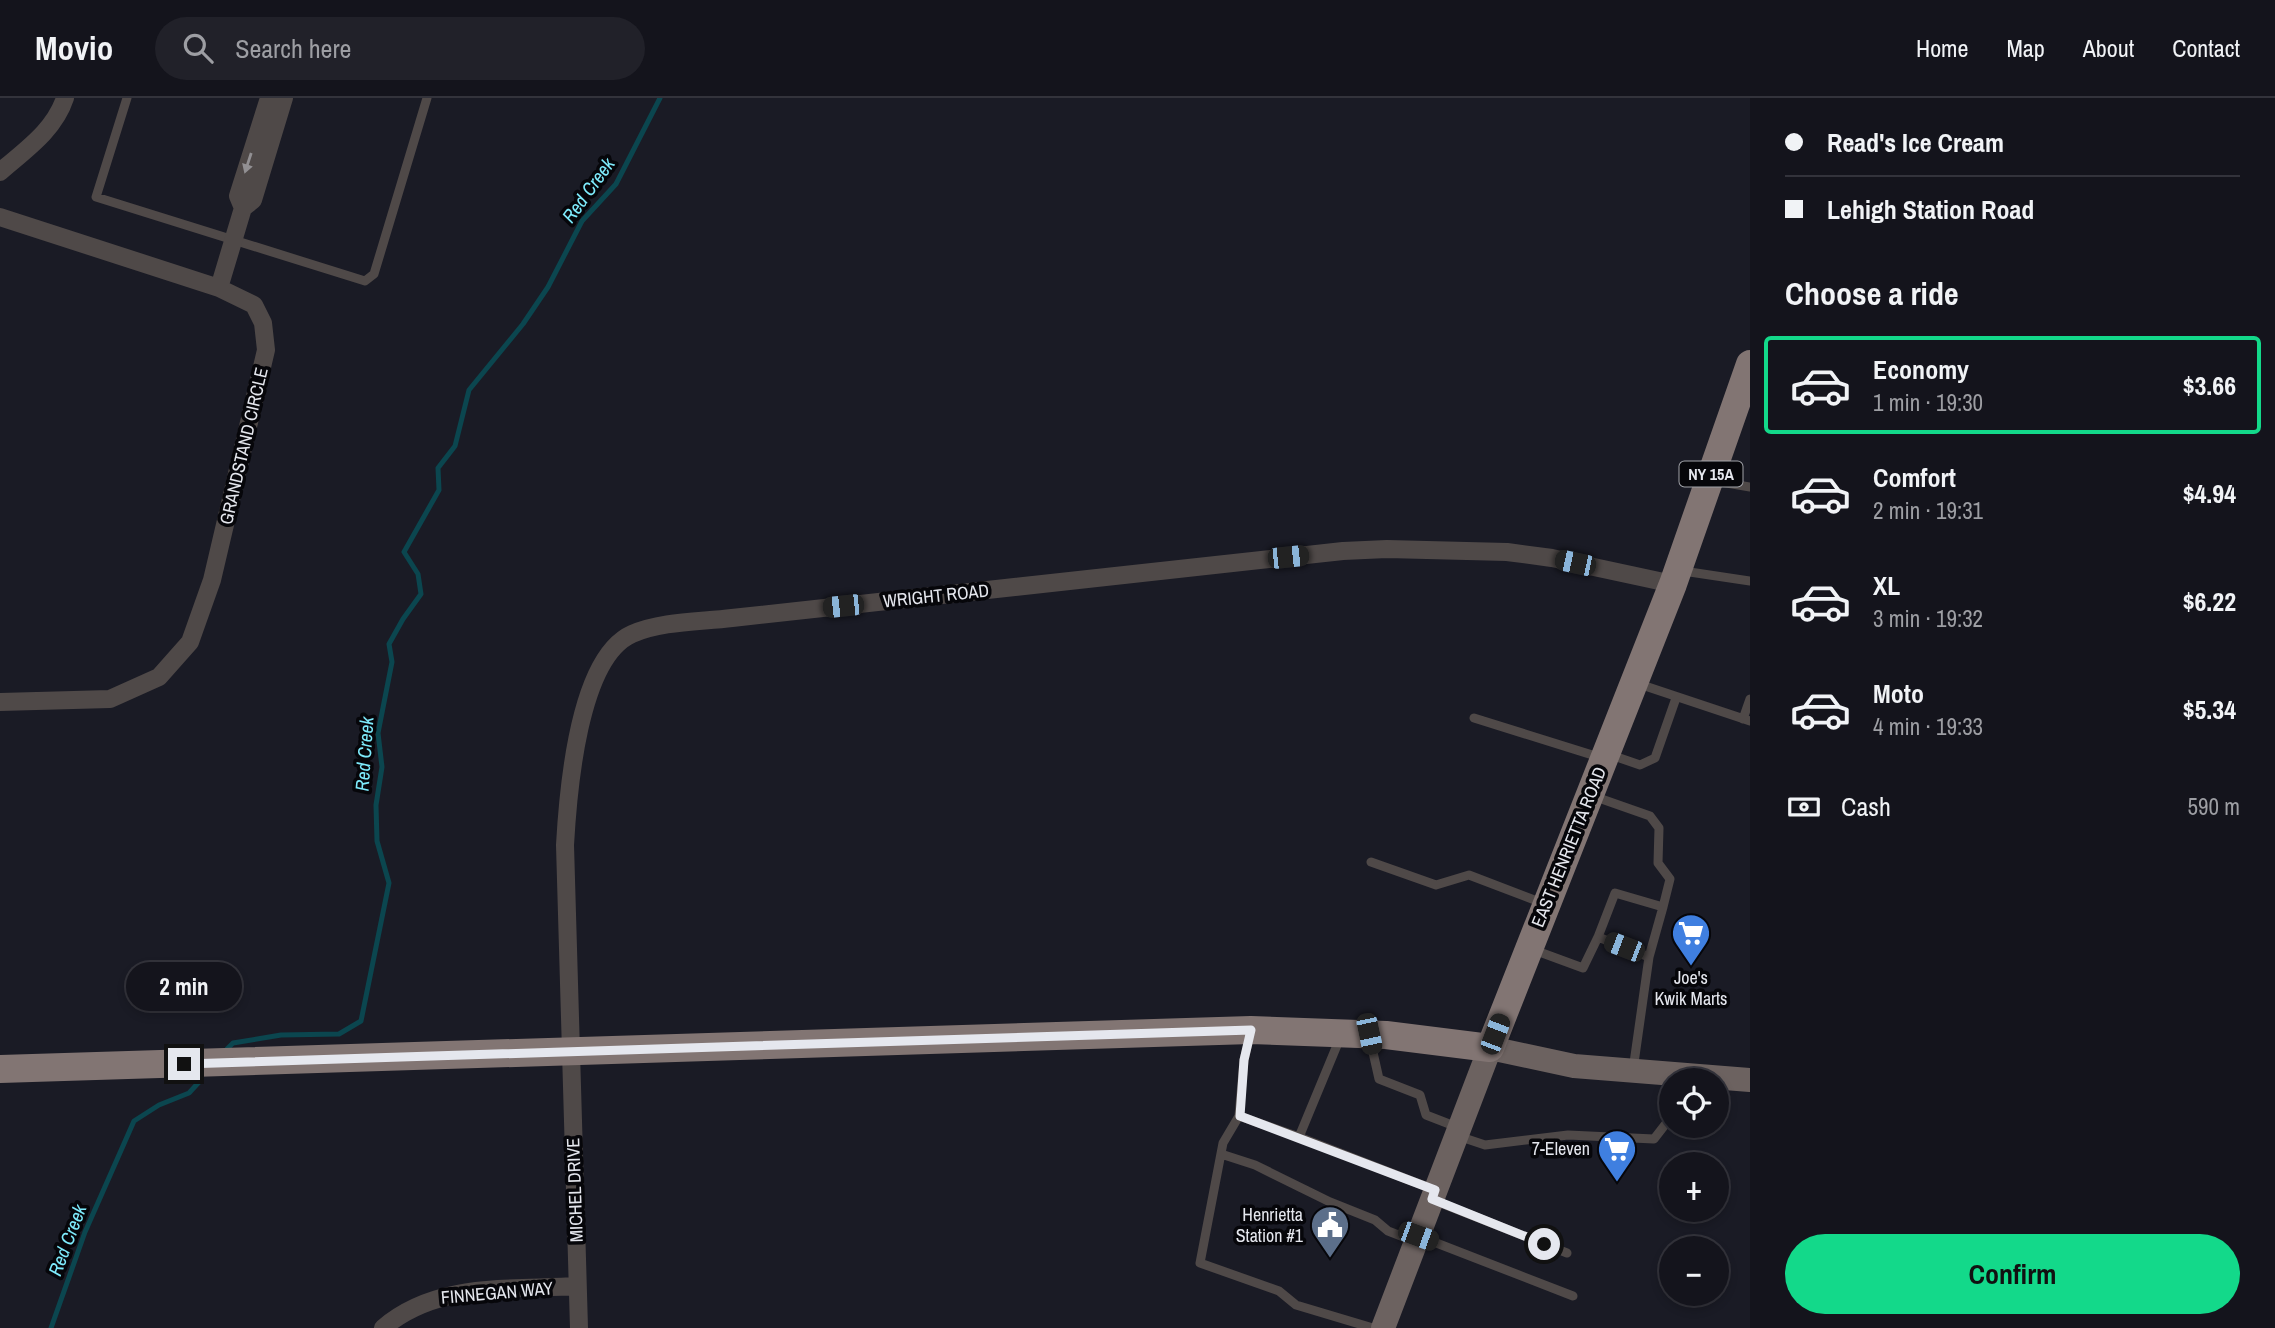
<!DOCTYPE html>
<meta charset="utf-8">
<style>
body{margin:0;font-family:"Archivo Narrow",sans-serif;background:#212129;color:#f1f3f6;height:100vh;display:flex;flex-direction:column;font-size:26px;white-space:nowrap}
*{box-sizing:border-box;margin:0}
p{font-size:23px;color:#9d9ea3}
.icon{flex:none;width:38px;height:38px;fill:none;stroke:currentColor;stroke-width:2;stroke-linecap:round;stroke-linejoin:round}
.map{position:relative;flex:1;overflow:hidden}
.drawer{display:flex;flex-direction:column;background:#14141c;width:525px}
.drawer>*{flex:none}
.top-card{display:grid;align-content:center;height:154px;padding:0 35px;background:#14141c}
.tools{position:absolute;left:1659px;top:970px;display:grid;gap:14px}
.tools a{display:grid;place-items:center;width:70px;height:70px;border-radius:50%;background:#14141c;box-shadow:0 4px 10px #0003,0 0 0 2px #33333b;font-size:35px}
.end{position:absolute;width:32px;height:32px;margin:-16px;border:9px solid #e5e7ee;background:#111;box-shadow:0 0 0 4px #111}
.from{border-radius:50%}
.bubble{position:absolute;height:49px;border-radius:24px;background:#14141c;box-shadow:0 4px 10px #0003,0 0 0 2px #33333b;font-size:23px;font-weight:800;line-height:49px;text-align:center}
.car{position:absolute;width:21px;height:42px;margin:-21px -10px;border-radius:9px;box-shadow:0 0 5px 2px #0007;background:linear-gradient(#222 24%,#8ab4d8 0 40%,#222 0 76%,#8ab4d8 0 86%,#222 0)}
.top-card b{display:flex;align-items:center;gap:24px;height:66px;font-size:26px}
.top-card b+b{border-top:2px solid #33333b}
.top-card i{width:18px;height:18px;background:#f1f3f6}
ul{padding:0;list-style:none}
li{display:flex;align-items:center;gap:21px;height:98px;margin:0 14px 10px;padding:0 21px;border:4px solid transparent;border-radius:7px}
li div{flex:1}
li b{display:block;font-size:26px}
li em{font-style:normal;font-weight:800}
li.on{border-color:#13d98a}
li>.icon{width:63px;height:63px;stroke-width:1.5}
h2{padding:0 35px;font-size:32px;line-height:84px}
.pay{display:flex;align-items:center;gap:18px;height:77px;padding:0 35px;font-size:26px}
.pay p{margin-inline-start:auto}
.button{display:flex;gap:14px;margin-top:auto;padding:14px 35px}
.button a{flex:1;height:80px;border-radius:42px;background:#13d98a;color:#111;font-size:28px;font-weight:800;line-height:80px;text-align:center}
header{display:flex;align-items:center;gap:42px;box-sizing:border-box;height:98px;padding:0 35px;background:#14141c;border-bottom:2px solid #33333b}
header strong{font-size:33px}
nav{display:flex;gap:38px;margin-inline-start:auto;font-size:24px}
.search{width:490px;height:63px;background:#212129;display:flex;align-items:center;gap:18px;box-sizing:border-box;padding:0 24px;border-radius:38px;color:#9d9ea3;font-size:26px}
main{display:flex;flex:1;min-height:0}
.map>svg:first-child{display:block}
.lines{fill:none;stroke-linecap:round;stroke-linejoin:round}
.stream{stroke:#0b464f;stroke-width:5}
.service{stroke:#4f4948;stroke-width:9}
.minor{stroke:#4f4948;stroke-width:18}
.secondary{stroke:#6c6260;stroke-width:24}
.primary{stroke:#827573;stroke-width:28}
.oneway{fill:#929093}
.route{stroke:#e5e7ee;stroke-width:9}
.labels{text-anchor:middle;stroke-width:7;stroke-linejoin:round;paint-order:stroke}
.shield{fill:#06060a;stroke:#a2a4aa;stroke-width:2}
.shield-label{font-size:16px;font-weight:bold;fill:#e5e7ee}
.street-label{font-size:18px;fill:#e5e7ee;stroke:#06060a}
.poi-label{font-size:18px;fill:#e5e7ee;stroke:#06060a;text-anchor:end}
.water-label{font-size:19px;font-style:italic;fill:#7eebfc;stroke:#06060a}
</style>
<header>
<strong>Movio</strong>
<div class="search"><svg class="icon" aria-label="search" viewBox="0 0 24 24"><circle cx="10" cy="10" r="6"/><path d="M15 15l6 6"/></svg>Search here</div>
<nav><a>Home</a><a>Map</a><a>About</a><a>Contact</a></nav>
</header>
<main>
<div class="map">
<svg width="1750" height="1230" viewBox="0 0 1750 1230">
<rect width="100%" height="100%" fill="#1a1b25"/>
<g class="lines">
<!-- stream -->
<path class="stream" d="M227 951 233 945 281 937 339 936 361 923 389 785 377 743 376 707 382 669 378 635 392 564 389 546 403 521 421 496 418 476 404 454 439 392 438 370 455 348 469 292 523 226 548 189 582 123 616 86 660 0
M51 1230 85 1134 134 1023 159 1007 189 995 200 983"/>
<!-- service -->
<path class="service" d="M127 0 96 99 365 183 374 176 427 0
M1715 383 1750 389
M1683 473 1750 483
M1639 586 1750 623
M1474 620 1602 660
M1743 621 1750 601
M1611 657 1640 667 1655 660 1676 600
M1593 698 1650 718 1659 730 1658 765 1670 781 1663 809 1615 795 1598 839
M1371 764 1436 787 1469 777 1545 806
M1534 852 1583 870 1598 839 1649 859 1633 972
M1649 859 1663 809
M1250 937 1244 962 1239 1018 1299 1039
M1340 940 1299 1039 1435 1092
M1370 941 1379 981 1420 997 1426 1017 1457 1029
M1239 1018 1223 1045 1200 1165 1279 1193 1296 1207 1373 1230
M1458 1038 1485 1047 1568 1037 1654 1041 1671 1019
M1221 1056 1255 1067 1330 1104 1375 1122 1388 1133 1414 1143
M1433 1102 1567 1155
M1421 1139 1573 1198"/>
<!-- minor -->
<path class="minor" d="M269 0 238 98 243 110 253 102 284 0
M0 74C25 52 54 33 65 0
M0 119 219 190 254 207 263 225 266 252 212 482 190 544 159 579 110 601 0 604
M219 190 243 110
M383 1230C437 1184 510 1192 577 1188
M579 1230 565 747C568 694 578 560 632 536 662 523 700 524 732 520L1343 453 1387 451 1507 454 1552 460 1673 486"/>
<!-- secondary -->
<path class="secondary" d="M1383 1230 1490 950 1574 968 1750 982"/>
<!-- primary -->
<path class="primary" d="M0 971 1251 932 1386 937 1490 950 1673 486 1750 266"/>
</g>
<!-- one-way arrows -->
<defs><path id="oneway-solid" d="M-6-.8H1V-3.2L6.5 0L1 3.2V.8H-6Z" transform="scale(1.75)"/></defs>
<use class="oneway" href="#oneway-solid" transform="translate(248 65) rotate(108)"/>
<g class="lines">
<!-- route -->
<path class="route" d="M184 966 1251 932 1244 962 1240 1018 1435 1092 1432 1101 1544 1146"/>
</g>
<!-- icons -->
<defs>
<g id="supermarket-pin" transform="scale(2.0125)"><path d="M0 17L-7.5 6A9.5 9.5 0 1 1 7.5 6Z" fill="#3f7fe0" stroke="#06060a"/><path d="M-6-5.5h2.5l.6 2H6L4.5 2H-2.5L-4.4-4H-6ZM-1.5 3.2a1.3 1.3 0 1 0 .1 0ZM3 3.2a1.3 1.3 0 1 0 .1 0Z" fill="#fff"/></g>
<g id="civic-pin" transform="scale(2.0125)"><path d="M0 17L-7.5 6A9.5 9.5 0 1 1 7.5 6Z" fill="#5c6f8a" stroke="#06060a"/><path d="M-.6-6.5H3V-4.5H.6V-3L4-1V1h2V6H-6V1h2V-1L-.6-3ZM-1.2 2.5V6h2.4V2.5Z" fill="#fff"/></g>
</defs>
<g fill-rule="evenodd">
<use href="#supermarket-pin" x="1691" y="835"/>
<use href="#supermarket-pin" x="1617" y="1051"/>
<use href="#civic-pin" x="1330" y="1127"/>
</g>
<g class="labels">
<!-- shield labels -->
<rect class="shield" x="1679.5" y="363.5" width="63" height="25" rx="5"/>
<g class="shield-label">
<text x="1711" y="382">NY 15A</text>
</g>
<!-- street labels -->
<g class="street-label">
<text transform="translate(244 348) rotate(-77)" y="6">GRANDSTAND CIRCLE</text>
<text transform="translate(936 498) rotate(-6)" y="6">WRIGHT ROAD</text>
<text transform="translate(1569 749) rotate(-68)" y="6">EAST HENRIETTA ROAD</text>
<text transform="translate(575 1092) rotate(-92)" y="6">MICHEL DRIVE</text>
<text transform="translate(497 1195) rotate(-5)" y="6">FINNEGAN WAY</text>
</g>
<!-- poi labels -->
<g class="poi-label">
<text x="1691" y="886" text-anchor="middle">Joe's<tspan x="1691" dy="21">Kwik Marts</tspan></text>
<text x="1590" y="1057">7-Eleven</text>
<text x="1303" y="1123">Henrietta<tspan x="1303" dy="21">Station #1</tspan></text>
</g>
<!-- water labels -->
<g class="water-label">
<text transform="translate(588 92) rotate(-54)" y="7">Red Creek</text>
<text transform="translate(364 656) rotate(-86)" y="7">Red Creek</text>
<text transform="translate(67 1142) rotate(-69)" y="7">Red Creek</text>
</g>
</g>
</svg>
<div class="tools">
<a><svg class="icon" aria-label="locate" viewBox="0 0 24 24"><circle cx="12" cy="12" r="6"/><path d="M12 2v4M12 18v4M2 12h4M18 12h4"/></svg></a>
<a>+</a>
<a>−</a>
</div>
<i class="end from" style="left:1544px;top:1146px"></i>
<i class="end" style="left:184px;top:966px"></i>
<div class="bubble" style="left:126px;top:864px;width:116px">2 min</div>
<i class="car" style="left:1288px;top:459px;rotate:84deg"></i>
<i class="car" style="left:1575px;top:465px;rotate:282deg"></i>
<i class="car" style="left:843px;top:508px;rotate:264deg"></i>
<i class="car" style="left:1624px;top:849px;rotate:291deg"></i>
<i class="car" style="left:1369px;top:936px;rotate:168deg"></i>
<i class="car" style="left:1495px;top:936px;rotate:21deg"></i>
<i class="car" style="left:1418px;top:1138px;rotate:110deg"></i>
</div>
<section class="drawer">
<div class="top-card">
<b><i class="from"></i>Read's Ice Cream</b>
<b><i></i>Lehigh Station Road</b>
</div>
<h2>Choose a ride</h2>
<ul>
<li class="on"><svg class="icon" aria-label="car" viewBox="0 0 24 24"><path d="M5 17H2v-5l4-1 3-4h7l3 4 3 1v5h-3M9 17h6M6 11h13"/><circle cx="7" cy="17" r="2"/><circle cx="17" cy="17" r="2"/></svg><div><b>Economy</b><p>1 min · 19:30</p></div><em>$3.66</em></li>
<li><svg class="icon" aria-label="car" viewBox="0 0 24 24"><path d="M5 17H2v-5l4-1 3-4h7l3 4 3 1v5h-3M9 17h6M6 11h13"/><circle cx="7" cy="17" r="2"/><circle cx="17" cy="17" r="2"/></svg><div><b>Comfort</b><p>2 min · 19:31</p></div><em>$4.94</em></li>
<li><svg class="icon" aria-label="car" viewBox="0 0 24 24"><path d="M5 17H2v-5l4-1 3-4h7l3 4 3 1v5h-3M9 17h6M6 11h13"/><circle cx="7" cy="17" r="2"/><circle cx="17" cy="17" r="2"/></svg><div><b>XL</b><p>3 min · 19:32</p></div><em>$6.22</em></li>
<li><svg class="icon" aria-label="car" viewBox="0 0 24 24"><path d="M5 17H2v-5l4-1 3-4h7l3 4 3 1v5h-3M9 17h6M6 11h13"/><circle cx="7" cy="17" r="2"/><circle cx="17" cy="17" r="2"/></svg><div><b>Moto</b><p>4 min · 19:33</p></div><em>$5.34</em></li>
</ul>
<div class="pay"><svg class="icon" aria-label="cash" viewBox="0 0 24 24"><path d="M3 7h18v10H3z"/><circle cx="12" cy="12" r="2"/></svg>Cash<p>590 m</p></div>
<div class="button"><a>Confirm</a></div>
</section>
</main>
